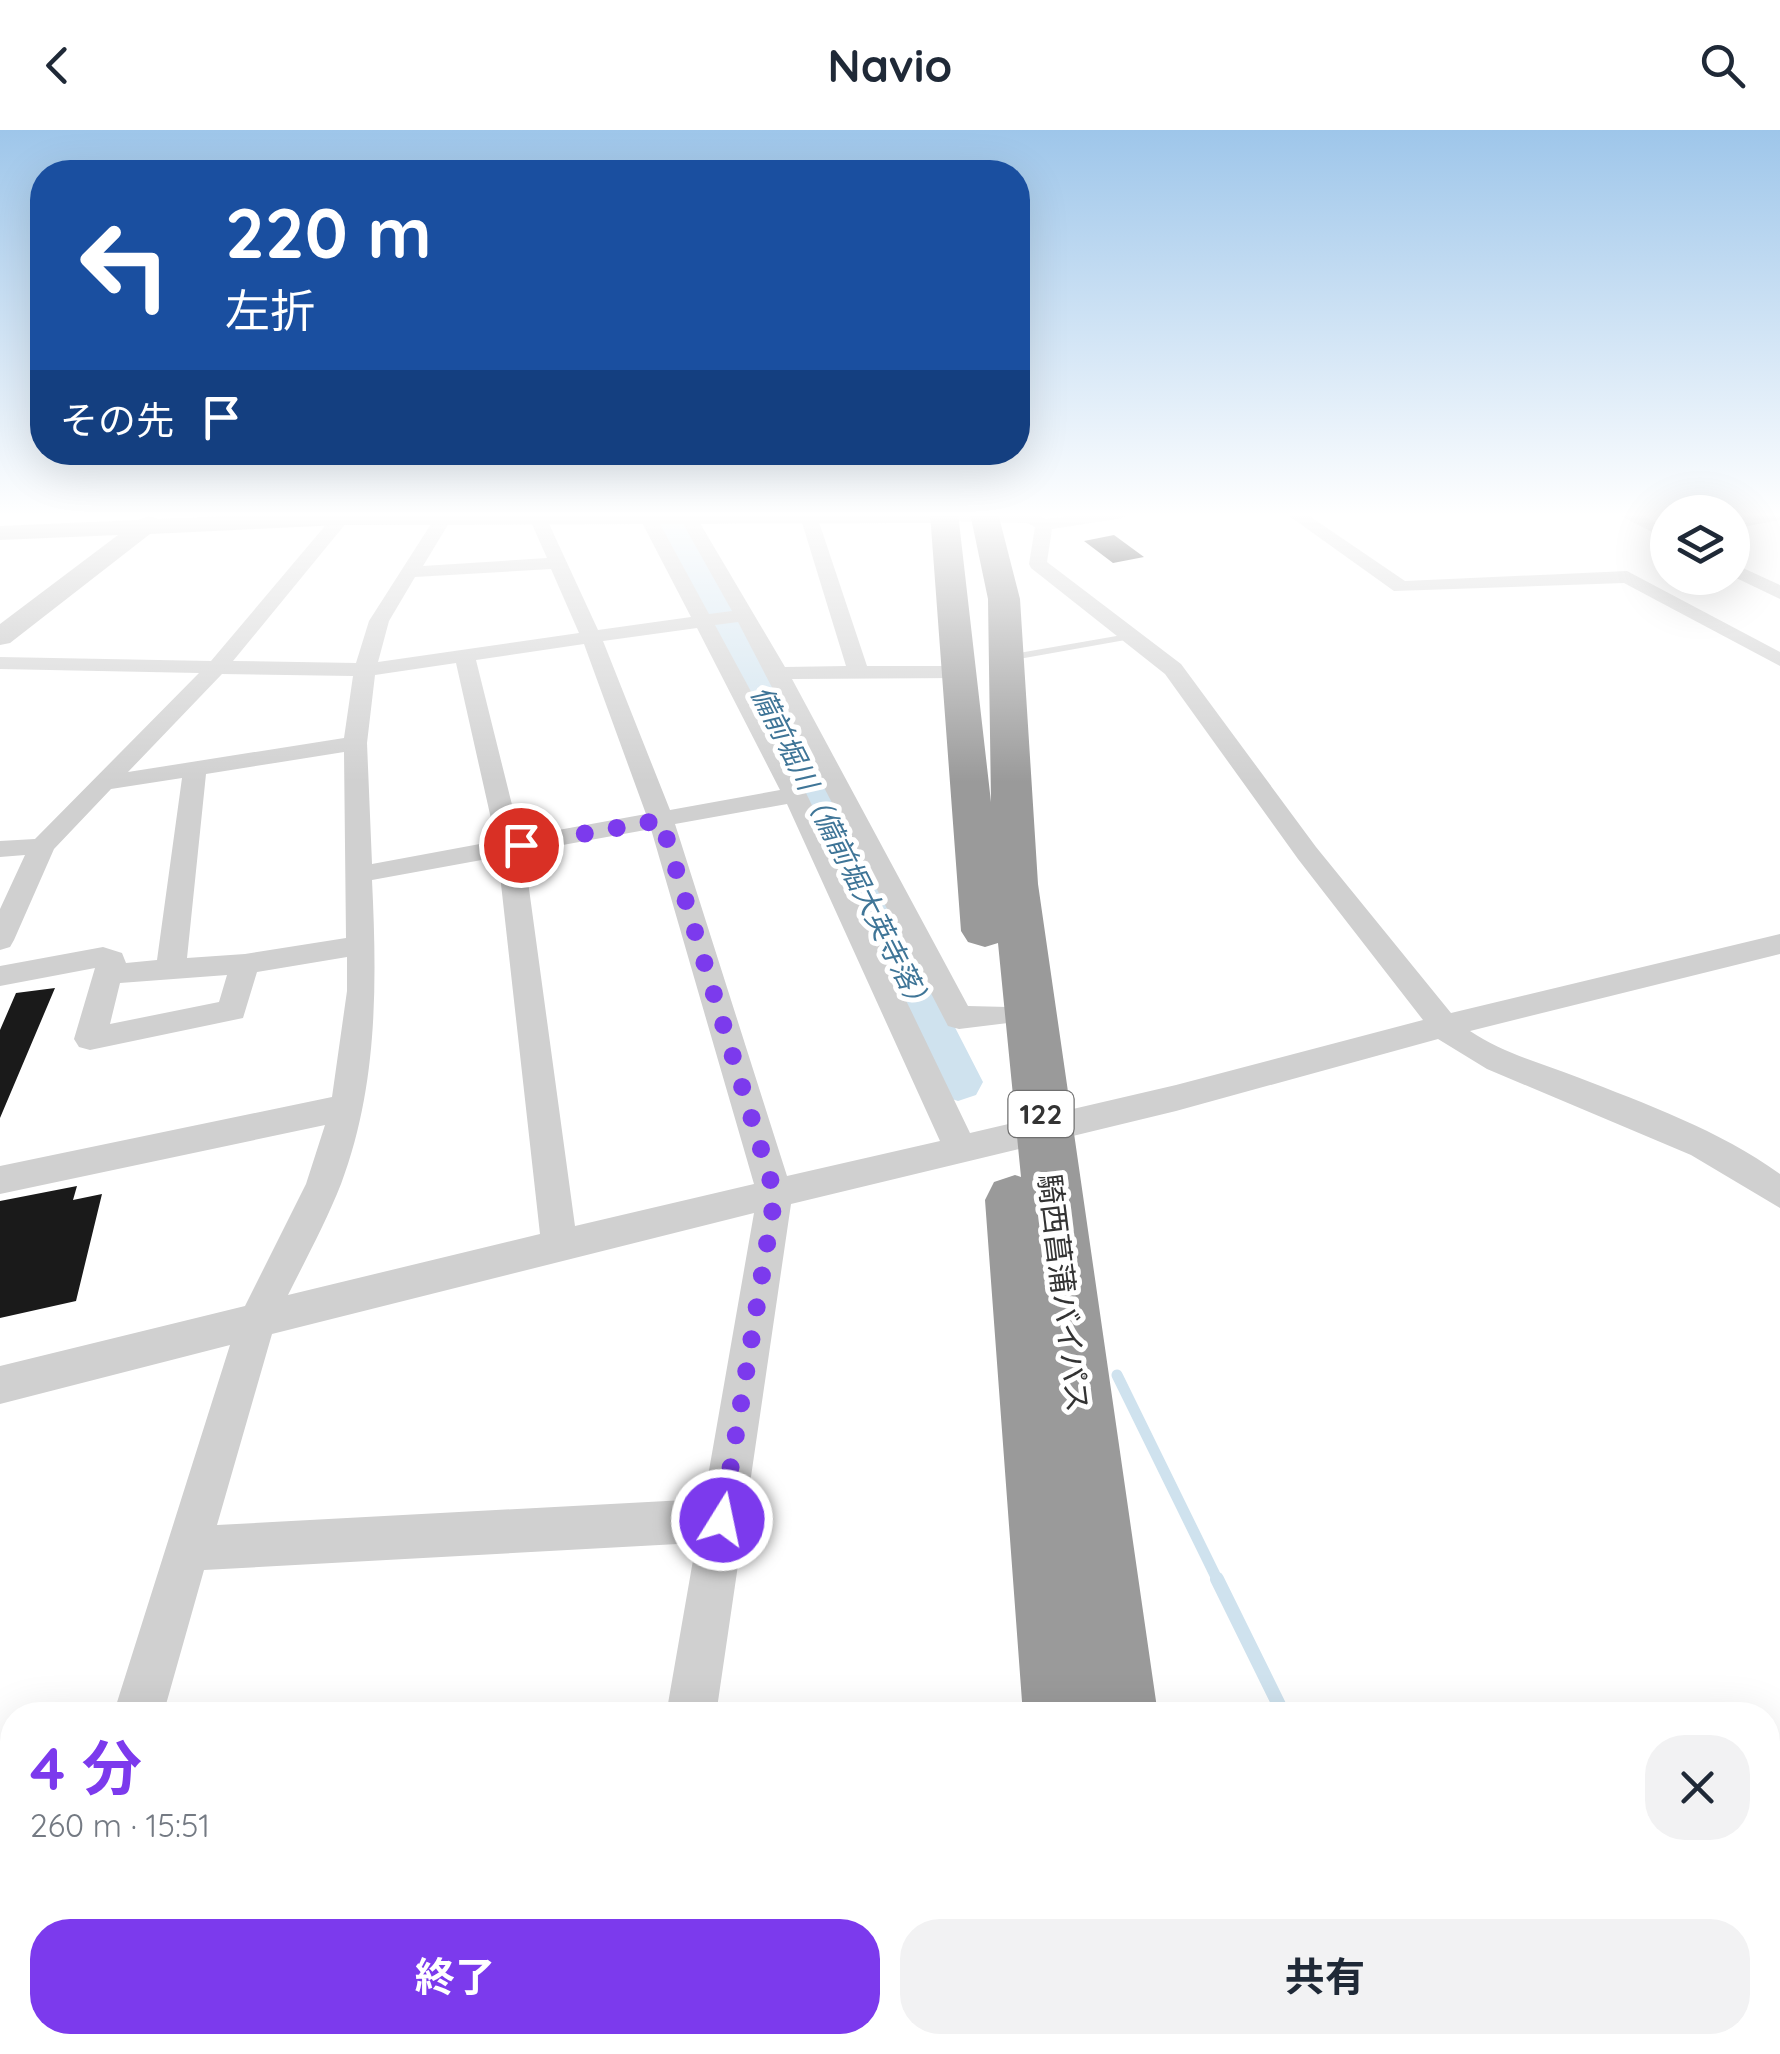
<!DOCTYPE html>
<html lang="ja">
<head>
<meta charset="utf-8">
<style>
  body { margin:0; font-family:Quicksand,"Noto Sans JP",sans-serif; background:#f2f2f3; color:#1f2937; height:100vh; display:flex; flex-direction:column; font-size:38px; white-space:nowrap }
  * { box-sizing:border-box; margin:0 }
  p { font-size:32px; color:#747a83 }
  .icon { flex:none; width:55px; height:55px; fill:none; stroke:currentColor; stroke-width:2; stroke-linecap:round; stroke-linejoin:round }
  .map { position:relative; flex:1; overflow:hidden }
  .panel { position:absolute; left:0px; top:1572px; width:1780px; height:352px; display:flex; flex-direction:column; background:#fff; border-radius:40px 40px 0 0; box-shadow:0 10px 40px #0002 }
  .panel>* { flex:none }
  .banner { position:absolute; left:30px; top:30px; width:1000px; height:305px; border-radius:40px; box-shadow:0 10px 40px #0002; background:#1a4fa0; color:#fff; overflow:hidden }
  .tools { position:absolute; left:1650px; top:365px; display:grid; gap:20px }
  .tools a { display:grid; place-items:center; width:100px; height:100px; border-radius:50%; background:#fff; box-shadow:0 10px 40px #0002; font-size:50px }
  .pin { position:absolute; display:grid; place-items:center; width:85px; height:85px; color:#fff; margin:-42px; border:5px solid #fff; border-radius:50%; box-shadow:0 2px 10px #0007 }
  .me { position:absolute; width:110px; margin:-55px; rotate:10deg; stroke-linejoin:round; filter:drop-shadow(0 0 8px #0008) }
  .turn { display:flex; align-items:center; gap:35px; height:210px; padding:0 30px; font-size:45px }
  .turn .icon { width:130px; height:130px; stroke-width:2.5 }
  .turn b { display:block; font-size:70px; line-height:85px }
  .then { display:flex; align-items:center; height:95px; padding:0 30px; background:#0003; gap:20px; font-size:38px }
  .round { display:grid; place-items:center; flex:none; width:105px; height:105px; border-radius:40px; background:#f2f2f3 }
  .overview { display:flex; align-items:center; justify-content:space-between; height:170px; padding:0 30px }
  h1 { font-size:60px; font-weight:700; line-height:75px; color:#7c3aed }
  .primary-button { display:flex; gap:20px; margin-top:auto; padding:20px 30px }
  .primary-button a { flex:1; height:115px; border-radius:40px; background:#7c3aed; color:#fff; font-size:40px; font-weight:700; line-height:115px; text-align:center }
  .primary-button a+a { background:#f2f2f3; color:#1f2937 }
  header { display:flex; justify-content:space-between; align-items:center; height:130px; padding:0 30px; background:#fff; font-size:45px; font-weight:700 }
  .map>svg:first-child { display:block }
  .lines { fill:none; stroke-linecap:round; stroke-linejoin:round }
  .stream-far1 { stroke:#cfe2ee; stroke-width:11 }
  .stream { stroke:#cfe2ee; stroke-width:14 }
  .river { fill:#cfe2ee; fill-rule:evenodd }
  .building { fill:#1a1a1a }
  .lane { fill:#d0d0d0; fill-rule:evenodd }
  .street { fill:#d0d0d0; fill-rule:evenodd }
  .secondary { fill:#bdbdbd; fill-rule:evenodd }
  .highway { fill:#9a9a9a; fill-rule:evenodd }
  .route { stroke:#7c3aed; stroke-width:18; stroke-dasharray:0 32.4 }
  .labels { text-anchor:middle; stroke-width:10; stroke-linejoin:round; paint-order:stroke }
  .far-water-label { font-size:28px; font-style:italic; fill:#3f7597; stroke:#fff }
  .shield { fill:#fff; stroke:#707070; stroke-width:2.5 }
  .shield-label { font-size:28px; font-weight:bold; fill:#333 }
  .street-label { font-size:30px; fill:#333; stroke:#fff }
</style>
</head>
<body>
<header><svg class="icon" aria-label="back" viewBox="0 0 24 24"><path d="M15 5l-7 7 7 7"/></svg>Navio<svg class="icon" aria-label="search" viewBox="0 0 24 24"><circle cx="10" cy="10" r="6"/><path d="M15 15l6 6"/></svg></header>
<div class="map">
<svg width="1780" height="1924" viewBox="0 0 1780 1924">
  <rect width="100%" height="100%" fill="#fff"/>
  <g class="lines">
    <!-- stream-far1 -->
    <path class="stream-far1" d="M1117,1245L1218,1451"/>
    <!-- stream -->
    <path class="stream" d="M1217,1449L1284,1585
      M1445,1912L1451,1924"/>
    <!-- river -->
    <path class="river" d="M652,383H678L825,644L983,952L976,965L958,971L940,965L789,644Z"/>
  </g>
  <!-- building -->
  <path class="building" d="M1114,405L1144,427L1113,433L1084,411Z
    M55,858L0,988V900L16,863Z
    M77,1056L73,1070L102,1064L76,1171L0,1188V1071Z"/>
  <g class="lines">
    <!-- lane -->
    <path class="lane" d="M1128,504L1133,507L1131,509L1008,531L1003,528L1008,525Z"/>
    <!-- street -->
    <path class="street" d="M341,383L350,388L347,392L233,531L356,533L369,491L438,383H455L423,436L547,428L527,383H544L598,500L691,487L637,383H654L709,484L732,481L677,383H694L785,537L846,536L799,383H816L867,536H959L970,542L959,548L792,549L968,876L1008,877L1012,885L1008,893L959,899L948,896L738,492L715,495L807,665L970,1003L1176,955L1423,890L1298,729L1165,544L1031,438L1029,434L1035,397L1027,393L944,391L935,386L938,383H1030L1046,389L1090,383H1131L1123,388L1052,399L1047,432L1181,534L1316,717L1451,883L1780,804V824L1470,901C1503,923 1540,933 1577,947C1646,974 1719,1000 1780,1044V1078L1691,1025L1487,939L1438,909L1176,981L791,1074L716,1585H666L696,1413L204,1440L163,1585H113L230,1215L0,1274V1236L245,1176L306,1054L325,995L0,1064V1036L332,967L347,861V827L257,842L243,888L90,920L79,917L74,909L95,838L0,856V836L103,817L122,823L126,833L157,830L182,648L111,659L54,719L14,810L10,817L0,820V779L25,725L0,727V711L35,709L199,543L0,539V527L211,531L335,384ZM551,439L579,503L378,532L389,491L415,447ZM697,498L780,660L670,680L603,511ZM584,514L646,684L520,707L476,530ZM456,533L496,711L372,734L367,613L375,545ZM222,544L353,546L344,608L128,642ZM344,622L346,808L245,824L187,828L206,644ZM787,674L940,1011L787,1046L675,694ZM651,699L754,1054L575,1096L524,722ZM498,727L540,1104L288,1165C306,1129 326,1092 341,1054C378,956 377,853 372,750ZM227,845L219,872L110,894L120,853ZM754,1083L704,1369L217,1395L272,1204Z
      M1285,383H1305L1405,451L1627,441L1780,522V536L1624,453L1394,461Z
      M1615,383H1637L1668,398V410Z
      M1764,383H1780V390L1732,399V389Z
      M1732,433L1780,455V469L1732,446Z
      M12,1758V1812L0,1817V1763Z
      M12,1911V1912H70L66,1924H8Z
      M614,1912H672L670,1924H612Z"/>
    <!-- secondary -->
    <path class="secondary" d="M294,383H954L956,386L944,393L341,395L150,404L10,513L0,515V494L118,405L0,410V396L138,390L149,386L158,389Z"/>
    <!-- highway -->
    <path class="highway" d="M930,383H958L991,672L988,469L970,383H998L1020,469L1038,754L1158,1585H1023L985,1070L994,1052L1015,1045L1021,1047L998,813L985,817L968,812L961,801Z
      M1049,1912H1211L1213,1924H1050Z"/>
  </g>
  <!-- sky -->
  <linearGradient id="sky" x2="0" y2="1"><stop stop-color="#9ec6ea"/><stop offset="0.59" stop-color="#fff"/><stop offset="1" stop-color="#fff" stop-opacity="0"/></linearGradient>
  <rect width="1780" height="652" fill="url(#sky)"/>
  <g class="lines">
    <!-- route -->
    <path class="route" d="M521,715L661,690L775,1065L722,1390"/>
  </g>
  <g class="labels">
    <!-- far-water labels -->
    <g class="far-water-label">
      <text transform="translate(842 720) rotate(63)" y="10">備前堀川（備前堀大英寺落）</text>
    </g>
    <!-- shield labels -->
    <rect class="shield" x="1008.5" y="961" width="65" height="46" rx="8"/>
    <g class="shield-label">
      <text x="1041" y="994">122</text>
    </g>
    <!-- street labels -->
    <g class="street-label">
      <text transform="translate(1063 1163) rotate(83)" y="10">騎西菖蒲バイパス</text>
    </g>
  </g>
</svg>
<div class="tools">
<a><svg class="icon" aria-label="layers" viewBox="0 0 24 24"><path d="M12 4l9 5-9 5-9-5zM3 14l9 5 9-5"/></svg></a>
</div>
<div class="pin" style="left:521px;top:715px;background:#d93025"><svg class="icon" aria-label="arrive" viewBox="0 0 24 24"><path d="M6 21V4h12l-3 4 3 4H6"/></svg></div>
<svg class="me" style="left:722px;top:1390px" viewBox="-20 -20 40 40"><circle r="17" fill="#7c3aed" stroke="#fff" stroke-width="3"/><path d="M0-11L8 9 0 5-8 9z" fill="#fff"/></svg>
<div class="banner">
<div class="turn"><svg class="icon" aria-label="left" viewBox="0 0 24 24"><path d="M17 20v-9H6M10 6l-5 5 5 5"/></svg><div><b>220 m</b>左折</div></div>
<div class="then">その先<svg class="icon" aria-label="arrive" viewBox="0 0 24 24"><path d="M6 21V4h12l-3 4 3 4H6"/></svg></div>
</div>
<section class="panel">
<div class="overview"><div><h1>4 分</h1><p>260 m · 15:51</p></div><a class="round"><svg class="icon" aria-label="close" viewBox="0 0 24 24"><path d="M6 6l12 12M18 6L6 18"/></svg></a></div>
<div class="primary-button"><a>終了</a><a>共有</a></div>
</section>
</div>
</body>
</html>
